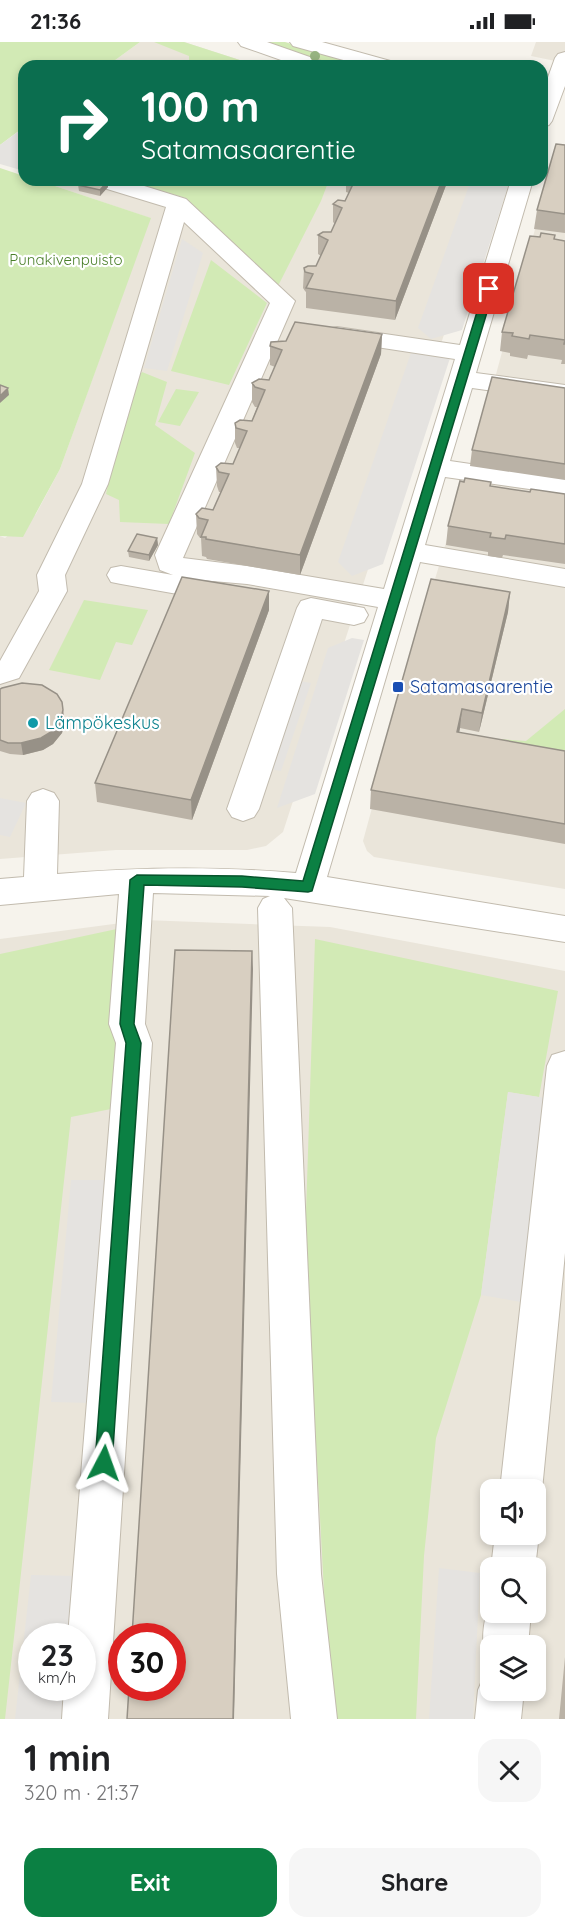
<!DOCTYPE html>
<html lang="en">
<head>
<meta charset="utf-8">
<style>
  body { margin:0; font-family:Quicksand,sans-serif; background:#f6f6f6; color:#202124; height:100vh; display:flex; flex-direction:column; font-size:22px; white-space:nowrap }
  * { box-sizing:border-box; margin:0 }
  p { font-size:20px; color:#757577 }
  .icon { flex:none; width:33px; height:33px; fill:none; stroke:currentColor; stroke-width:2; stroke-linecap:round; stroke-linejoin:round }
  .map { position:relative; height:1677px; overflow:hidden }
  .drawer { display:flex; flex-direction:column; background:#fff; flex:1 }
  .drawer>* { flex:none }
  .guide { position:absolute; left:18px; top:18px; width:530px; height:126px; border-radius:18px; box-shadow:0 3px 9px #0003; background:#0b6e4f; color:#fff; overflow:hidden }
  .tools { position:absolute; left:480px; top:1437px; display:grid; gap:12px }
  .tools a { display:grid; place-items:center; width:66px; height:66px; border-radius:12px; background:#fff; box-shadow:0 3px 9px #0003; font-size:30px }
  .speed { position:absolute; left:18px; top:1581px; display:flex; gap:12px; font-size:30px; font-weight:700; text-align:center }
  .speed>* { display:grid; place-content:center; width:78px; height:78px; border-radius:50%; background:#fff; box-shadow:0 3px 9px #0003; line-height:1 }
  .speed small { font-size:15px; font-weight:400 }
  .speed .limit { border:9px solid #d22; background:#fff; color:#111 }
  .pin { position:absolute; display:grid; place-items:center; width:51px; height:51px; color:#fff; margin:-26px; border-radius:12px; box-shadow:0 3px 9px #0006 }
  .me { position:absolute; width:66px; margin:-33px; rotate:4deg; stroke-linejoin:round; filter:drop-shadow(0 0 4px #0008) }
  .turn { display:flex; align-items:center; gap:21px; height:126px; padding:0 24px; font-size:27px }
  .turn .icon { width:78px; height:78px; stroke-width:2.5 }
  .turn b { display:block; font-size:42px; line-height:51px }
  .round { display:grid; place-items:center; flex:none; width:63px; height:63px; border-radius:18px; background:#f6f6f6 }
  .head { display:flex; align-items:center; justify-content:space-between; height:102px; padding:0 24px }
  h1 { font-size:36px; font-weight:700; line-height:45px }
  .button { display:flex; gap:12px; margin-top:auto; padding:12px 24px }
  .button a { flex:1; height:69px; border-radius:18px; background:#0b8043; color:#fff; font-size:24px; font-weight:700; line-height:69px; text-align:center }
  .button a+a { background:#f6f6f6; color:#202124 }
  .status { display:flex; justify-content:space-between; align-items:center; height:42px; padding:0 30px; background:#fff; direction:ltr }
  .status svg { height:16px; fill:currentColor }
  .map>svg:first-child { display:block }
  .residential { fill:#eae5da; fill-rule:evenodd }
  .green { fill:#d2eab5 }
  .parking { fill:#e5e3e0 }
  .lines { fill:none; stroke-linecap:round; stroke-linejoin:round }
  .minor-casing { stroke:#c2bbae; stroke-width:2 }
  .minor { fill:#fff; fill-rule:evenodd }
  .tree { fill:#97b381 }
  .wall { fill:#bab2a6 }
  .shaded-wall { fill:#979187 }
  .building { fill:#d8cfc1; stroke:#979187; stroke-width:1.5 }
  .route { fill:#0b8043; stroke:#07532c; stroke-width:1.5 }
  .transit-dot { fill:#1a4fb4; stroke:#fff; stroke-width:2 }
  .culture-dot { fill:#0f9aa8; stroke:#fff; stroke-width:2 }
  .labels { text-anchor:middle; stroke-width:4.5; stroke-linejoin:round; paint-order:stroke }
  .far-park-label { font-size:15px; fill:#4a7f2a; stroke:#fff }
  .transit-label { font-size:18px; fill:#164399; stroke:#fff; text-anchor:start }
  .culture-label { font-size:18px; fill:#0d838f; stroke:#fff; text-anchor:start }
</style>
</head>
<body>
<div class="status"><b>21:36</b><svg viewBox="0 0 49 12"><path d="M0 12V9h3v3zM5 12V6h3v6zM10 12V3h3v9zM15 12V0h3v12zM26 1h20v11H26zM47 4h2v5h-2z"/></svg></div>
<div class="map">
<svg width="565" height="1677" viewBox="0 0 565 1677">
  <rect width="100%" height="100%" fill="#f6f3ec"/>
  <!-- residential -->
  <path class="residential" d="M140,0H184L258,24H107Z
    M536,0H565V21L531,14Z
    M565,122V847L374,815L367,809L363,799L429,557L491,351L552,124Z
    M37,138H494L283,790L266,804L247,808H116L0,817V494L5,496L36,472L60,427L150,176Z
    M144,878L330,885L565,929V1677H0V897ZM490,1448H536V1492H490ZM490,1526H536V1570H490ZM32,1594H82V1646H32ZM122,1594H172V1646H122ZM490,1604H536V1648H490Z"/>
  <!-- green -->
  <path class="green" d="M0,0H140L107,24H24V85L0,103Z
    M154,0H184L258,24H194L189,22V14Z
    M260,0H285L362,24H334Z
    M0,126L24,134V138H37L151,176L60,427L23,495L0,494Z
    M125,138H329L321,159L279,242H273L186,156Z
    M211,218L267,261L229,343L171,329Z
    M142,330L167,340L155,383L195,411L169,482L120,480L119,458L106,452L129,349Z
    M176,347L199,350L180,384L158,380Z
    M84,558L148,568L132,603L116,600L100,638L49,628Z
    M565,667V725L470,695L526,699Z
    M126,885L111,1067L71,1075L5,1677H0V912Z
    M315,897L558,949L539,1055L508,1050L481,1253L436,1396L424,1514L416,1677H331L305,1201Z"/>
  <!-- parking -->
  <path class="parking" d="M19,89L24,90V129L0,122V103Z
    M471,138H510L462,288L431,297L418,286Z
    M182,197L203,211L167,329L144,326Z
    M411,311L450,316L383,522L352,534L338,520Z
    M352,596L364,598L315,752L277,766L328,606Z
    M299,639L311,641L281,729L269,727Z
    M0,756L26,761L10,795L0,793Z
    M508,1050L545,1056L521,1260L481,1253Z
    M71,1138H109L93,1361L51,1360Z
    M439,1526L480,1531L473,1677H429Z
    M31,1533L76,1534L71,1594H32V1646H66L63,1677H15Z"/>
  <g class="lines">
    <!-- minor casing -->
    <g class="minor-casing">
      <path id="minor" d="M238,0H267L324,20L327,24H298L241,4Z
        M290,0H322L394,20L397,24H365L293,4Z
        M565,10V44L552,79L549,83L542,85V52L555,16L558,12Z
        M91,138H125L186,157L295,259L183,516L247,524L384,547L455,317L337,299L328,297L325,292L328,287L337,285L460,303L511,138H533L476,331L565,343V359L472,346L450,419L565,436V452L445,435L425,503L565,527V545L420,520L327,835L565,874V900L284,856L292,866L321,1532L337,1677H291L277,1532L258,866L263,857L270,854L153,851L145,982L152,1001L108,1677H62L64,1646H82V1594H68L116,1001L109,982L119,852L0,863V837L24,835L27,759L32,751L43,747L54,751L59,759L57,832C139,825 213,824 296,831L378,565L247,542L201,538L210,540L214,547L210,554L200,556L121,542L111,540L107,533L111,526L121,524L173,533L160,528L155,513L270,261L184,180L108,442L65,533L67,549L19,636L0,642V619L39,549L37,533L82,442L166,165L94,143Z
        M311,556L364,566L368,573L364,580L354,583L322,577L259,767L254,775L243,779L232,775L227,767L297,566L301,559Z
        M565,1009V1211L542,1448L536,1463V1448H500L547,1024L552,1013Z
        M536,1484L539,1492L535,1526H491L495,1492H536Z
        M490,1561V1570H531L528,1604H490V1621C479,1605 483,1579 490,1561Z
        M490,1629V1648H524L521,1677H475L478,1648L485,1632Z"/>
    </g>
    <!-- minor -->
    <use href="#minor" class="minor"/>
  </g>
  <!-- trees -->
  <circle class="tree" cx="315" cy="14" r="5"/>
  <!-- wall -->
  <path class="wall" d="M565,103V191L534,187L537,168Z
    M346,138H448L395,278L306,266V250L305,249L303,246L304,226L316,224L321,214L318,212V193L331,190L335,182L333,180V162L345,159L349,151L346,150Z
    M108,139V145L100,154L79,149L78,143Z
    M540,195L565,199V322H561L562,318L528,313L527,317L510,314V311L500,309L502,290Z
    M382,292L381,312L300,533L207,517L206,515L202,514L201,496H200L197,492L196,472L213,468L221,450H219L217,444L216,425L233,422L240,406H237L235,401V381L252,379L257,365H255L252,360V341L269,338L275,325L270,323V304Z
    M565,346V438L470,424L472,408Z
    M490,444L530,450L565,452V522L503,513L502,516L488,514V510L446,503L448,484Z
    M157,496L158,503L149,519L129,515L128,509Z
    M269,549V568L192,778L97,760L95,741Z
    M510,550L508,570L479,690L460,686L459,691L565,709V802L370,767L371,748Z
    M0,647L65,680L62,691L53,702L43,708L23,713L10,712L0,709Z
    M565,1615V1677H559Z"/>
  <!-- shaded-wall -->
  <path class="shaded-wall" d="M442,138H448L395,278L396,259Z
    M108,139V145L100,154V148Z
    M382,292L381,312L300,533V513Z
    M8,346L9,353L0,361V354Z
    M157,496L158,503L149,519V513Z
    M269,549V568L192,778L191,758Z
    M510,550L508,570L479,690L482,671Z
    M462,667L460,686L455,709L457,690Z
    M63,668L65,680L62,691L53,702L43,708L23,713L21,701Z
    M252,909L253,927L234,1677H233Z"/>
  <!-- building -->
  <path class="building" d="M556,102L565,103V172L537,168Z
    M83,138H104L108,139L100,148L78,143Z
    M355,138H442L396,259L306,246L313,232L305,230L304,226L308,224H316L328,198L318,193L323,190H331L342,166L333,162L338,158L345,159Z
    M541,191L555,193L554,197L565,199V302H564L565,298L530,293L529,297L512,294L513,291L502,290L530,194L540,195Z
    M295,280L382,292L300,513L206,497V495H201L208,478L199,476L196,472L202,466L213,468L229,432L219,430L216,425L221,421L233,422L247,389L236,386L235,381L240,378L252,379L265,348L255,345L252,341L259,337L269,338L282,308L270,304L271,300L286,299Z
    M492,335L565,346V422L472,408Z
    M0,343L8,346L0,354Z
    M465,436L491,440L490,444L530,450L531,447L565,452V502L506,493L505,497L490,495L491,491L448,484L460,439L464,440Z
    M137,492L157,496L149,513L128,509Z
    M182,535L269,549L191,758L95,741Z
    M431,537L510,550L482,671L462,667L457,690L565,709V782L371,748Z
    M22,641L42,643L57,652L62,660L63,668L60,680L51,690L41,696L21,701H8L0,698V647L2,646Z
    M175,908L252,909L233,1677H127L129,1646H172V1594H132Z"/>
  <!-- route -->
  <path class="route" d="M489,244L494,247L312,849L308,850L242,845L144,843L134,982L141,1001L112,1421L110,1427L104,1429L97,1427L95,1421L126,1001L120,982L130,838L137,833L242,834L303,839L484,247Z"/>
  <!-- markers -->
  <rect class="transit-dot" x="392" y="639" width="12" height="12" rx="3"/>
  <circle class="culture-dot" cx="33" cy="681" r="6"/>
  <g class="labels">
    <!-- far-park labels -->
    <g class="far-park-label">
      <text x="66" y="223">Punakivenpuisto</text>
    </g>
    <!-- transit labels -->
    <g class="transit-label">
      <text x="410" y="651">Satamasaarentie</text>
    </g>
    <!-- culture labels -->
    <g class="culture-label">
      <text x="45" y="687">Lämpökeskus</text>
    </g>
  </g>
</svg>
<div class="tools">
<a><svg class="icon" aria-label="sound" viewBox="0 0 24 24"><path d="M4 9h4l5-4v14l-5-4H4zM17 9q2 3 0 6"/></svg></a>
<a><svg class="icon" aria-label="search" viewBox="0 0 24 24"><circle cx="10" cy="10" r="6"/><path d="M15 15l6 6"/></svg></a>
<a><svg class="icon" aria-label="layers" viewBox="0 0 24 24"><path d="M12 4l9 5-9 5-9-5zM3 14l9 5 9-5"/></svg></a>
</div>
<div class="speed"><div>23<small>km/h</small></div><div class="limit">30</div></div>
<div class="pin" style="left:489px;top:247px;background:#d93025"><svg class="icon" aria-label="arrive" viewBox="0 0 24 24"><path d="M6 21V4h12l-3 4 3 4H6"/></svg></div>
<svg class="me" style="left:104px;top:1421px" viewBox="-20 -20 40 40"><path d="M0-17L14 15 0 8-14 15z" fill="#0b8043" stroke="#fff" stroke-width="4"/></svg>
<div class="guide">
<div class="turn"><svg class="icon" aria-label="right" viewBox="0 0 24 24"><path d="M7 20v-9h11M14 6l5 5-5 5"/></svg><div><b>100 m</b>Satamasaarentie</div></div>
</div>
</div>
<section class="drawer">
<div class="head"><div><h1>1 min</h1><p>320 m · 21:37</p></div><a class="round"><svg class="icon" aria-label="close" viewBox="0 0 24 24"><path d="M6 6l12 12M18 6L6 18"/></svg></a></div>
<div class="button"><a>Exit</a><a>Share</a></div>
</section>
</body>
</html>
